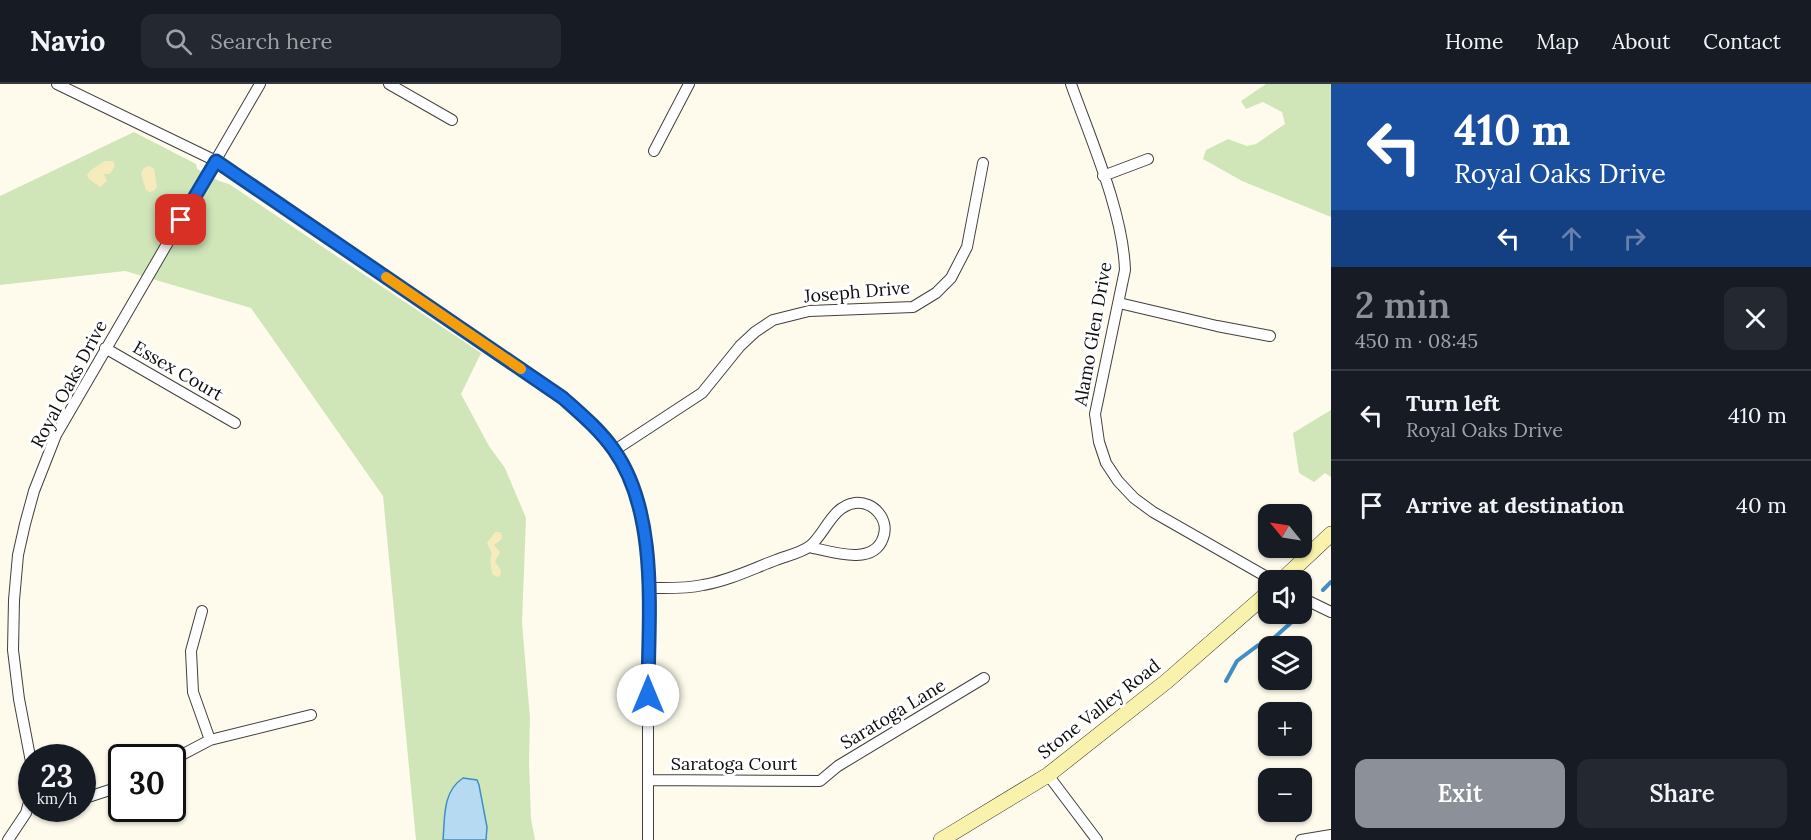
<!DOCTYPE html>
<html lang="en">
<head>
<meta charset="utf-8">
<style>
  body { margin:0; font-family:Lora,serif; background:#242831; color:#f1f3f6; height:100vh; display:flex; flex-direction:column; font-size:22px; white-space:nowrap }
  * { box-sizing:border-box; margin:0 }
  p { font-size:20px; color:#9ea1a6 }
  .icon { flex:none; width:33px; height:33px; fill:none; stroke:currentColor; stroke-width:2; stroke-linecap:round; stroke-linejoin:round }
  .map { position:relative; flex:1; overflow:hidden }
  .side { display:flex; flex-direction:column; background:#171b24; width:480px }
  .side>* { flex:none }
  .guide { background:#1a4fa0; color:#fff; overflow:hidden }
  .needle { width:39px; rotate:300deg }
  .tools { position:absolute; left:1258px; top:420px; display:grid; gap:12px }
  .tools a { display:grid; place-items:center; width:54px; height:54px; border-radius:12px; background:#171b24; box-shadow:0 2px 4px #0004; font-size:30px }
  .speed { position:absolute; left:18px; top:660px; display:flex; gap:12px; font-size:30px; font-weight:700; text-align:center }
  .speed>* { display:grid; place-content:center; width:78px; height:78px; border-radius:50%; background:#171b24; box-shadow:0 2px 4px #0004; line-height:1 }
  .speed small { font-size:15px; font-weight:400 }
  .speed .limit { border:3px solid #111; border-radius:9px; background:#fff; color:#111 }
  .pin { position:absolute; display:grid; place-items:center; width:51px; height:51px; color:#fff; margin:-26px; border-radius:12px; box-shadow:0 3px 9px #0006 }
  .me { position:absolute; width:66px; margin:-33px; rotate:0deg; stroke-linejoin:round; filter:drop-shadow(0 0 4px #0008) }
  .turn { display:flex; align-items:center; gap:21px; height:126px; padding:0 24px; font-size:27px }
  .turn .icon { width:78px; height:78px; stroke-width:2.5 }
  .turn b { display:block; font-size:42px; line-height:51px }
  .lanes { display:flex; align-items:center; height:57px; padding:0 24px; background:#0003; justify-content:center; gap:30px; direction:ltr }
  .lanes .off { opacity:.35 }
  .round { display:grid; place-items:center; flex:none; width:63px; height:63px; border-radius:12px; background:#242831 }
  .head { display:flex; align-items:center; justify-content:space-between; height:102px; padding:0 24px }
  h1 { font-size:36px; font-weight:600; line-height:45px; color:#8c9099 }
  .primary-button { display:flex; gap:12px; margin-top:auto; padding:12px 24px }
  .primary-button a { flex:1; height:69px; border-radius:12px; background:#8c9099; color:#fff; font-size:24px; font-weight:600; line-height:69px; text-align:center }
  .primary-button a+a { background:#242831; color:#f1f3f6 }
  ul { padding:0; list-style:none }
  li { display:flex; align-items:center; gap:18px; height:90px; padding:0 24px; border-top:2px solid #363941 }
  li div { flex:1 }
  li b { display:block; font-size:22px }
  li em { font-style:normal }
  header { display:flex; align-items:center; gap:36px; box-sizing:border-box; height:84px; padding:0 30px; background:#171b24; border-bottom:2px solid #363941 }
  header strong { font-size:28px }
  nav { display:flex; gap:33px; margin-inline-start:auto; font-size:21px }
  .search { width:420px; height:54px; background:#242831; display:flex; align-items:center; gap:15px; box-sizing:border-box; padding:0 21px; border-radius:12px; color:#9ea1a6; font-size:22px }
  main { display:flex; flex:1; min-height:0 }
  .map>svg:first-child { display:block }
  .green { fill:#d0e6b9 }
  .sand { fill:#f6ebbd }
  .water { fill:#b6daf2; stroke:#418dc4; stroke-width:1.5 }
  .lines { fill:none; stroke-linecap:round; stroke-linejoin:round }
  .stream { stroke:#418dc4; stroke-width:4 }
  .street-casing { stroke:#404040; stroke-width:12 }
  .secondary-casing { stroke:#2f2f2f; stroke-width:16 }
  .street { stroke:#fff; stroke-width:10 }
  .secondary { stroke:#f9f2ad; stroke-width:15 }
  .route-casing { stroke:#114b97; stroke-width:15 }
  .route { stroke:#1a73e8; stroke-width:10 }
  .slow { stroke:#f59e0b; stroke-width:10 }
  .labels { text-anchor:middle; stroke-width:6; stroke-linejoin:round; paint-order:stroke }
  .street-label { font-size:18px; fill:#0d0d0d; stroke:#fff }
</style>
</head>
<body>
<header>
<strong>Navio</strong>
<div class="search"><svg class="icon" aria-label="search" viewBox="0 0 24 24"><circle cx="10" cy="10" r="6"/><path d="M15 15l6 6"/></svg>Search here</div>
<nav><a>Home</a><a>Map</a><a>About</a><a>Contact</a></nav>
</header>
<main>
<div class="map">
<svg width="1331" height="756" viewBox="0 0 1331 756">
  <rect width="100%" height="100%" fill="#fefbed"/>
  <!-- green -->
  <path class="green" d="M1266,0H1331V133L1242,97L1203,75L1206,66L1228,55L1247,62L1256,60L1285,40L1282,28L1263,18L1246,25L1241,17Z
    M134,48L196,80L197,85L219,97L229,100L481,269L461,310L489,362L505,384L526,434L522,539L530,634L529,678L531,735L535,756H416L383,412L251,224L125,187L0,201V112Z
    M1331,326V393L1325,389L1314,398L1299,389L1293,349Z"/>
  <!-- sand -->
  <path class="sand" d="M105,77H113L115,82L110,90H104L107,97L100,103L89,95L87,91L91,86Z
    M149,82L154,85L157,103L154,107L149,108L146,106L141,90L144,84Z
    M495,448H500L502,452L501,456L494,461L500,468L495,478L501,486L500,492L498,493L492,490L490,475L492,470L487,459Z"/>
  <!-- water -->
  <path class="water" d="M463,694L477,696L479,701L487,743L486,756H443C445,734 442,708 463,694Z"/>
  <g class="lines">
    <!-- stream -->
    <path class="stream" d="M1323,506L1331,498
      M1226,597L1237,577L1257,562L1275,553L1294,536"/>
    <!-- street casing -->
    <g class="street-casing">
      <path id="street" d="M57,0L216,77L563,314C593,341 617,364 633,402C653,452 648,512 648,565C648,628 648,692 648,756
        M389,0L452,36
        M1071,0C1091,56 1123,128 1125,186L1095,330L1099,358L1106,379L1118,397L1134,414L1153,428L1272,496
        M654,67L689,0
        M1103,92L1148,75
        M1119,219L1217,242L1270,252
        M105,264L235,339
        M615,366L702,309L740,262L755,248L773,236L809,227L913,223L936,209L951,194L967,163L983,79
        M648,504C666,504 685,505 703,501C728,497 752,485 776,476C786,472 801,469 810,462C825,450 832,422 855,419C874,417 890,436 883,454C873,483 830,467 809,463
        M1302,514L1331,528
        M202,527L191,567L193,608L210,656
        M172,676L210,656L311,631
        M32,683L19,615L13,566L14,516L18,471L25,440L34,407L56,351L260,0
        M1048,691L1097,756
        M648,696L820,697L838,682L984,594
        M82,715L122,702
        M8,756L26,729L32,707
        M1301,756L1331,751"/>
    </g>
    <!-- secondary casing -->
    <g class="secondary-casing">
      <path id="secondary" d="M1282,496L1331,450
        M941,756L1048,691L1167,597L1269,508"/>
    </g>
    <!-- street -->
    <use href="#street" class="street"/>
    <!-- secondary -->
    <use href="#secondary" class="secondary"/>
  </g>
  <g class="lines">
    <!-- route casing -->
    <g class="route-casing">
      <path id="route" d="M181,136L216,77L563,314C581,330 600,346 614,366C660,431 648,535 648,611"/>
    </g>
    <!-- route -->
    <use href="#route" class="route"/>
    <!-- slow -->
    <path class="slow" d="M386,193L521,285"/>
  </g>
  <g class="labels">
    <!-- street labels -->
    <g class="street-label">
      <text transform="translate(857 208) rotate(-5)" y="6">Joseph Drive</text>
      <text transform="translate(1093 250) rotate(-80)" y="6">Alamo Glen Drive</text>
      <text transform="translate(178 287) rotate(30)" y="6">Essex Court</text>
      <text transform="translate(69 300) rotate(-62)" y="6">Royal Oaks Drive</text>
      <text transform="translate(1099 625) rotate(-38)" y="6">Stone Valley Road</text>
      <text transform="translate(893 630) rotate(-31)" y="6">Saratoga Lane</text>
      <text x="734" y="686">Saratoga Court</text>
    </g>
  </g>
</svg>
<div class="tools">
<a><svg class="needle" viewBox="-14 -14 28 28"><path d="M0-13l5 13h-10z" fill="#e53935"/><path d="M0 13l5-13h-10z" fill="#9ea1a6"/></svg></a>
<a><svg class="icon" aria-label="sound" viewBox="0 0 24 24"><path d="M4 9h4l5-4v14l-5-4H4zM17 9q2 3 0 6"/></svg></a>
<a><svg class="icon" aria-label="layers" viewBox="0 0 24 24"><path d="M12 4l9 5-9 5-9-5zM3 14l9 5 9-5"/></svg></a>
<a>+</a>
<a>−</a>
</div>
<div class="speed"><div>23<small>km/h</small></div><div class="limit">30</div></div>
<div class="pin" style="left:181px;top:136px;background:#d93025"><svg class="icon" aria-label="arrive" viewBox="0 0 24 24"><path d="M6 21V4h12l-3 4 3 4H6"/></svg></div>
<svg class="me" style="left:648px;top:611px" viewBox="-20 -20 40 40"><circle r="19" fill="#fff"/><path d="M0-13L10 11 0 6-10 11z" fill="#1a73e8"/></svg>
</div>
<section class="side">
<div class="guide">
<div class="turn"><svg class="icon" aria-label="left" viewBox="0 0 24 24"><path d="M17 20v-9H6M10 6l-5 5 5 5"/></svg><div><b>410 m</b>Royal Oaks Drive</div></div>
<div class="lanes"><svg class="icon" aria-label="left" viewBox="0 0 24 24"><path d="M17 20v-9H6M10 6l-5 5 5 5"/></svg><svg class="icon off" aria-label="ahead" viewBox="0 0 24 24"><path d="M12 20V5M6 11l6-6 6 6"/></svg><svg class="icon off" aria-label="right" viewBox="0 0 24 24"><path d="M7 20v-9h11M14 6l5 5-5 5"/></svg></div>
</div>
<div class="head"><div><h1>2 min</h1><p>450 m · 08:45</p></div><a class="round"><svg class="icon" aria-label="close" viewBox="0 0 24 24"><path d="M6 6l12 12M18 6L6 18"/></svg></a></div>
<ul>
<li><svg class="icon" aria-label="left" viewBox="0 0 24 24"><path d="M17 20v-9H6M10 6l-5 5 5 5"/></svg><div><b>Turn left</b><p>Royal Oaks Drive</p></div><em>410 m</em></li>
<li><svg class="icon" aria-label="arrive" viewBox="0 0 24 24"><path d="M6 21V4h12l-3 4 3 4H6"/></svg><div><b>Arrive at destination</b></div><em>40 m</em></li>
</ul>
<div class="primary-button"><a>Exit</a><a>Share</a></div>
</section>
</main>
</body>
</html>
